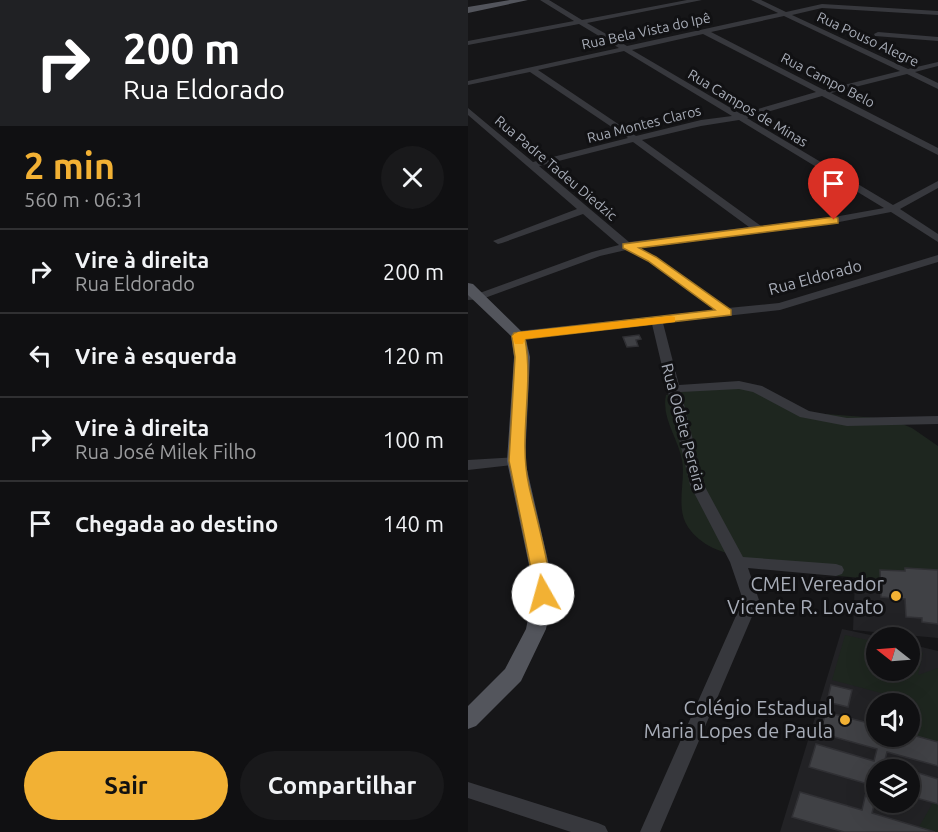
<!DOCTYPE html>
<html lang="pt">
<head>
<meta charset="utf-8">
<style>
  body { margin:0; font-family:Ubuntu,sans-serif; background:#19191b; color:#f1f3f6; height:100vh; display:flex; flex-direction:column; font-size:22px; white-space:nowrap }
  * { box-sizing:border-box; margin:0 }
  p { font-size:20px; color:#9c9d9f }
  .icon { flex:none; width:33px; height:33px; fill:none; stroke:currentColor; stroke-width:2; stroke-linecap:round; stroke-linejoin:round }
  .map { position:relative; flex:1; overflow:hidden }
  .drawer { display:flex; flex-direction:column; background:#101012; width:468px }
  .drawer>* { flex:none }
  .hud { background:#202124; color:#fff; overflow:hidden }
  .needle { width:39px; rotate:287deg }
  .fabs { position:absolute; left:398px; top:627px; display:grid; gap:12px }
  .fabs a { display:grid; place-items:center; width:54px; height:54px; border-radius:50%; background:#101012; box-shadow:0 6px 24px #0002,0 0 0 2px #303032; font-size:30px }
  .pin { position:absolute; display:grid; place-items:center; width:51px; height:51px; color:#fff; margin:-62px -26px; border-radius:50% 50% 50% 0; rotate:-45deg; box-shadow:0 0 6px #0007 }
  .pin .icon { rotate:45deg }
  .me { position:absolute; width:66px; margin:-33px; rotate:353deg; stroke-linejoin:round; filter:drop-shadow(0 0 4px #0008) }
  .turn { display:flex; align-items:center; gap:21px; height:126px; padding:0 24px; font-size:27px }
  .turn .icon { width:78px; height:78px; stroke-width:2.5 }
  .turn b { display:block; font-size:42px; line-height:51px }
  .round { display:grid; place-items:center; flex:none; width:63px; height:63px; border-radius:32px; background:#19191b }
  .headline { display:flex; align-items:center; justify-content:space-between; height:102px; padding:0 24px }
  h1 { font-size:36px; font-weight:700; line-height:45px; color:#f2b134 }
  .primary-button { display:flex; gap:12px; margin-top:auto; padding:12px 24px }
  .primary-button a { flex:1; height:69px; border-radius:36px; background:#f2b134; color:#111; font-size:24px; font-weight:700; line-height:69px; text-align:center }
  .primary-button a+a { background:#19191b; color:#f1f3f6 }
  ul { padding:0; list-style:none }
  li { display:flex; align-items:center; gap:18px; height:84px; padding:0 24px; border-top:2px solid #303032 }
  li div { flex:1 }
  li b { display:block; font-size:22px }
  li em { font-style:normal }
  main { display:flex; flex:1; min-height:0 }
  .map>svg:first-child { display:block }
  .built { fill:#222225; fill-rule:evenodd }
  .green { fill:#1e261f }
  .building { fill:#404145; stroke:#303034; stroke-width:1.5 }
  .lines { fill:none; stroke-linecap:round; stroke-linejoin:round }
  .minor { fill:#37383d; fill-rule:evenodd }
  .major { fill:#53555c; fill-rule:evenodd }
  .route { fill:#f2b134; stroke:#9d7322; stroke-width:1.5 }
  .slow { fill:#f59e0b }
  .poi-dot { fill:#f2b134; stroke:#111113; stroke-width:2 }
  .labels { text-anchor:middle; stroke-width:6; stroke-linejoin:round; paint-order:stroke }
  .far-street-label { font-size:14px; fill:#a8adb8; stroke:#111113 }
  .street-label { font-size:16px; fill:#a8adb8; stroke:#111113 }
  .near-poi-label { font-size:20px; fill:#a8adb8; stroke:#111113; text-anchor:end }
</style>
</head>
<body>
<main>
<section class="drawer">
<div class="hud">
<div class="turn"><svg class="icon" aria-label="right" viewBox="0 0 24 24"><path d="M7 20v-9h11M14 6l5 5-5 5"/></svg><div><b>200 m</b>Rua Eldorado</div></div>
</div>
<div class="headline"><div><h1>2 min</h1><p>560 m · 06:31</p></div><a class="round"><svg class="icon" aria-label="close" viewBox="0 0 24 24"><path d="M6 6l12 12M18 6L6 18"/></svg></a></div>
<ul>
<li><svg class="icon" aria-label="right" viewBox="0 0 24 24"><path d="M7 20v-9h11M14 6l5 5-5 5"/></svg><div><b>Vire à direita</b><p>Rua Eldorado</p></div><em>200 m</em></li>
<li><svg class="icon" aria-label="left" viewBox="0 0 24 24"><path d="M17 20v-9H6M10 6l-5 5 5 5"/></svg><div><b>Vire à esquerda</b></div><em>120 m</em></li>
<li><svg class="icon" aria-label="right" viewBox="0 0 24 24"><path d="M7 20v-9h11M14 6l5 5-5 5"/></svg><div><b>Vire à direita</b><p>Rua José Milek Filho</p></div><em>100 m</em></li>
<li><svg class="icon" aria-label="arrive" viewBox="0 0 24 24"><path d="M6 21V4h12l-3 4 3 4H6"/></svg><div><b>Chegada ao destino</b></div><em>140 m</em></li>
</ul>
<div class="primary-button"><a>Sair</a><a>Compartilhar</a></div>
</section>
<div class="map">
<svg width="470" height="832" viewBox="0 0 470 832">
  <rect width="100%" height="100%" fill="#161618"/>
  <!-- built -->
  <path class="built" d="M388,554L470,561V638L385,630Z
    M374,629L412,637L408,638V670H441V644L470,651V832H312ZM408,704H441V736H408ZM408,770H441V802H408Z"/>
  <!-- green -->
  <path class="green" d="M273,387L345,413L422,419L444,428L470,446V573C444,576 418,580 392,578C354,575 279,563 245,548C235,543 226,536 220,527C207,508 218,481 214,460C210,438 193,418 198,395L224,390Z
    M377,635L408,642V670H441V650L455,653L450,675L470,668V768L469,761L441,732V704L431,703L432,698L364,680Z
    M470,794V832H448Z"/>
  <!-- building -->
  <path class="building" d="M171,335L173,339L168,340L170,346L159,347L155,337Z
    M437,568L470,570V624L454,622V618L438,617L437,599L413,597L412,570L437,571Z
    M363,685L384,690L380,707L359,702Z
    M358,712L408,725V736H441V734L470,742V766L419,752L416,763L438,770H408V797L404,813L467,832H376L324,817L332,792L394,810L400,784L341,767L348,744L406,761L409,749L352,733Z
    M441,770L470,779V804L441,796Z"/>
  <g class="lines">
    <!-- minor -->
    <path class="minor" d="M72,0H81L114,20L219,0H234L119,23L159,46L310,13L283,0H293L318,12L354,4L470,11V15L354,8L324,15L440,69L470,62V66L447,72L470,83V89L439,74L363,93L470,148V155L354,96L279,118L425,205L470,181V188L432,209L470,234V242L423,212L366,223L171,248L188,257L260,308L311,303L470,255V262L312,310L195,323L211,385L271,381L294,386L341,411L379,418L470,416V424L379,426L332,417L285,392L271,389L213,392L236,485L275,557L368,564L374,566L376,570L374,574L368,576L280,568L291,600L192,832H172L275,600L262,562L222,485L184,324L50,339L44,335L50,331L247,310L180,261L158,250L132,256L14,299L0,300V294H9L124,252L151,245L115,214L34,243L30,244L25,241L109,209L0,115V108L65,162L160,138L62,72L0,85V81L151,48L111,24L0,45V41L106,21ZM316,16L432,71L356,90L243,32ZM235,34L348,92L273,114L164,50ZM156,51L264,116L233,120L168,136L70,70ZM271,120L416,208L366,217L293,226L174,140L233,126ZM165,142L281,227L161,242L71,166Z
      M410,32L470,37V41L407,36L406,34Z
      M48,457L55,461L53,464L0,470V460Z
      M0,782L130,823L137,826L140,832H103L0,798Z"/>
    <!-- major -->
    <path class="major" d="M42,0H60L0,13V7Z
      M0,283L5,284L57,335L62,357L57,461L81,565L85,594L78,629L53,681L8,726L0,729V706L37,669L58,629L65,594L61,565L39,461L46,357L43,336L0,295Z"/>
  </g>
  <!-- route -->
  <path class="route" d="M366,217L370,218V223L171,248L188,257L263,310V315L57,339C66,387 50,437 61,486C65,505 88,585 81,598H69L41,461L47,357L44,336L46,333L247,310L180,261L155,248V244Z"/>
  <!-- slow -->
  <path class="slow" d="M203,316L207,317V322L57,339L55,344H47L44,336L50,332Z"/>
  <!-- markers -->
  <g class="poi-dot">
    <circle cx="428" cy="596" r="6"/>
    <circle cx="377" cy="720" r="6"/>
  </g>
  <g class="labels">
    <!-- far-street labels -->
    <g class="far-street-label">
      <text transform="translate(178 31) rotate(-12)" y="5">Rua Bela Vista do Ipê</text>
      <text transform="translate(400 39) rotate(25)" y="5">Rua Pouso Alegre</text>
      <text transform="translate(360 80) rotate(27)" y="5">Rua Campo Belo</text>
      <text transform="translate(280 108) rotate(31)" y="5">Rua Campos de Minas</text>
      <text transform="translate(176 124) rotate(-14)" y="5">Rua Montes Claros</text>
      <text transform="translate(88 168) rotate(40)" y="5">Rua Padre Tadeu Diedzic</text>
    </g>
    <!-- street labels -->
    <g class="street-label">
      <text transform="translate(347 277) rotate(-15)" y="6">Rua Eldorado</text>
      <text transform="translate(216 427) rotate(75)" y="6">Rua Odete Pereira</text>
    </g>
    <!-- near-poi labels -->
    <g class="near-poi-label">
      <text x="416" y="591">CMEI Vereador<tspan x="416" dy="23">Vicente R. Lovato</tspan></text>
      <text x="365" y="715">Colégio Estadual<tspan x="365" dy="23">Maria Lopes de Paula</tspan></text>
    </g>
  </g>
</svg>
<div class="fabs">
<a><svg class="needle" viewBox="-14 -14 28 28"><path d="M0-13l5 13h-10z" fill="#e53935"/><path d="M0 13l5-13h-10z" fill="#9c9d9f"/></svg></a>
<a><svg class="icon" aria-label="sound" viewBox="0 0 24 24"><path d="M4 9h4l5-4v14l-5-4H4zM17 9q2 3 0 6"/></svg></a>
<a><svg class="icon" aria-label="layers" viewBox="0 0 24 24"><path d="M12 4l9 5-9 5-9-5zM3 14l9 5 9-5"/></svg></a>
</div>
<div class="pin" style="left:366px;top:220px;background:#d93025"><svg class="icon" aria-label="arrive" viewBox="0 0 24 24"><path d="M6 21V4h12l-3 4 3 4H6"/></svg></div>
<svg class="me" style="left:75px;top:594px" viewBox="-20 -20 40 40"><circle r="19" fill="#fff"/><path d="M0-13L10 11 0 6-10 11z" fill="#f2b134"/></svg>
</div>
</main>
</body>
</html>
